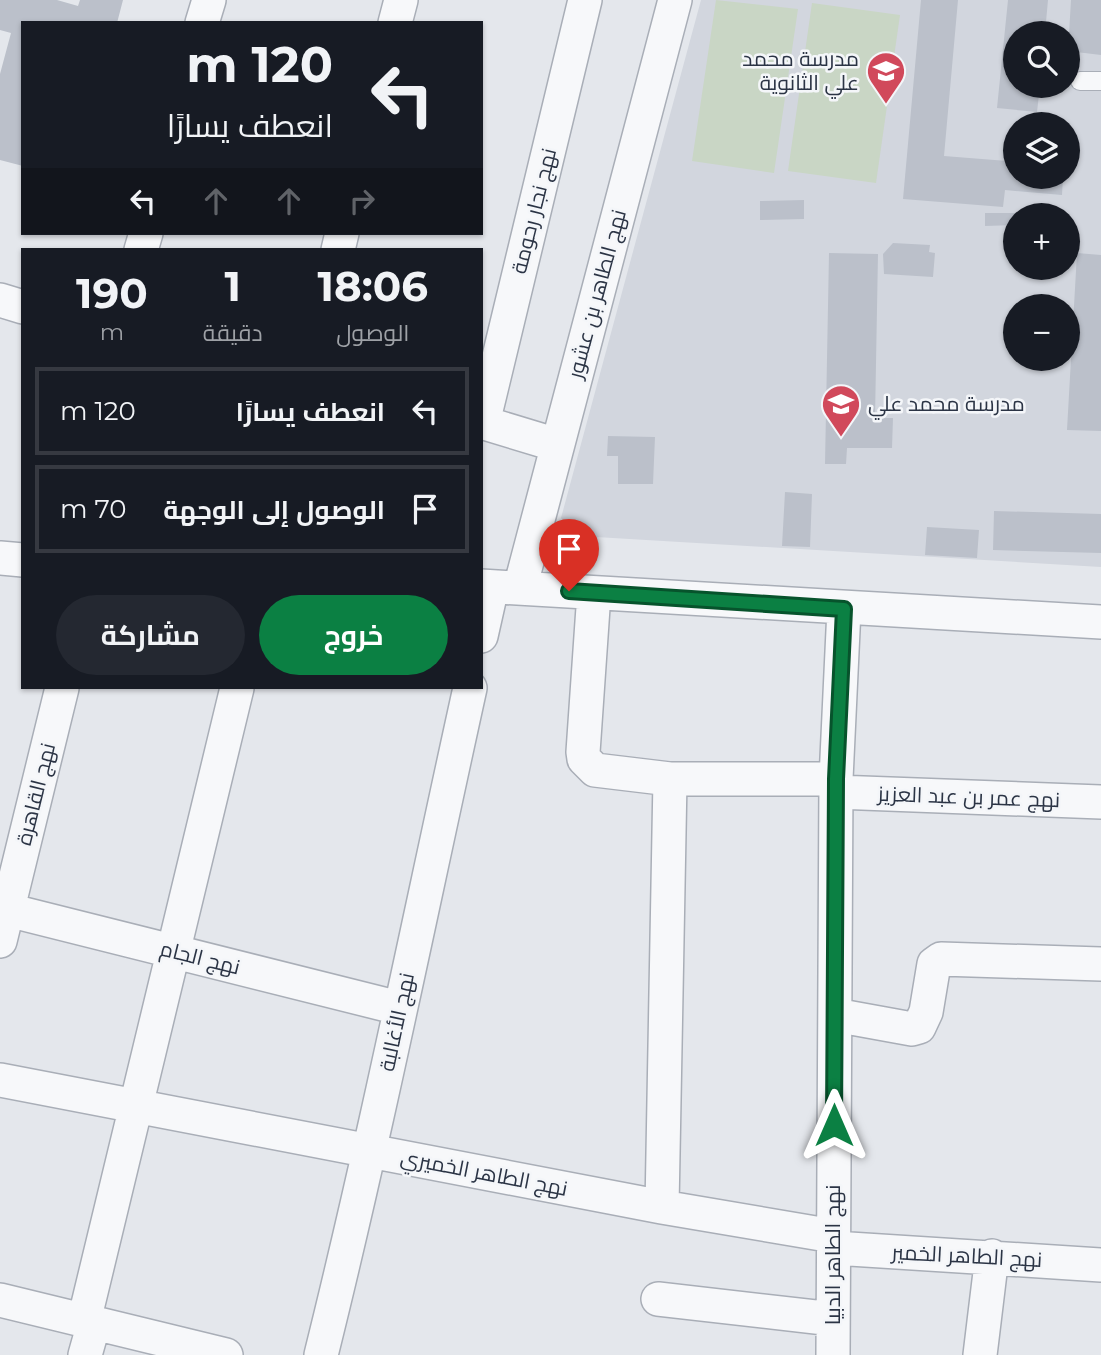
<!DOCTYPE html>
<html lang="ar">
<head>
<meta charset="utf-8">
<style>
  body { margin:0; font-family:Montserrat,Cairo,sans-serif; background:#242831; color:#f1f3f6; direction:rtl; height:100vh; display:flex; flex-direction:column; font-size:26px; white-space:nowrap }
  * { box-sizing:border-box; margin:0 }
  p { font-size:23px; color:#9ea1a6 }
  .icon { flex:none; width:38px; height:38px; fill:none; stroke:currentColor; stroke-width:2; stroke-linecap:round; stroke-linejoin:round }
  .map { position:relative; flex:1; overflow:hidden; direction:ltr }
  .side { position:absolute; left:21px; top:248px; width:462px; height:441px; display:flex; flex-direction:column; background:#171b24; border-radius:0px; box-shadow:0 2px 5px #0004; direction:rtl }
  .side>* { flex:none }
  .guide { position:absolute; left:21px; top:21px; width:462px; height:214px; border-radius:0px; box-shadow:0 2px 5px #0004; direction:rtl; background:#171b24; color:#f1f3f6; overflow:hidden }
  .buttons { position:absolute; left:1003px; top:21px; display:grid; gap:14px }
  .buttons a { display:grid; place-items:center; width:77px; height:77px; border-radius:50%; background:#171b24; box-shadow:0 2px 5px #0004; font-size:35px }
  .pin { position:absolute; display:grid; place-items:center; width:60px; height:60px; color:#fff; margin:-72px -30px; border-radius:50% 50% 50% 0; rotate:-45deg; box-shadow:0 0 7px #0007 }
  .pin .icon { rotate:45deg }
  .me { position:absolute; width:77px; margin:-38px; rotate:0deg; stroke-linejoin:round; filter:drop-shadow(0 0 5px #0008) }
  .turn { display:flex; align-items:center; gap:24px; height:147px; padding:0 35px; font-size:32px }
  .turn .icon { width:91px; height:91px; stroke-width:2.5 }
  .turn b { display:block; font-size:49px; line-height:60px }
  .lanes { display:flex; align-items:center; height:66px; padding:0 35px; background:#0003; justify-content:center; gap:35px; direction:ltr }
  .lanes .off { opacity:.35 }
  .eta { display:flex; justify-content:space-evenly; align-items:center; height:119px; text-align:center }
  .eta b { font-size:42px; font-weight:700; line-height:49px }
  .action { display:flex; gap:14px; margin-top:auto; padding:14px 35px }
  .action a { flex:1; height:80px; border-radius:42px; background:#0b8043; color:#fff; font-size:28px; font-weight:700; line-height:80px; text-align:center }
  .action a+a { background:#242831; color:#f1f3f6 }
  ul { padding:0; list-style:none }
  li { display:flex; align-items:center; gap:21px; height:88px; margin:0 14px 10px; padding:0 21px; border:4px solid #363941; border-radius:0px }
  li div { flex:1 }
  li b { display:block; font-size:26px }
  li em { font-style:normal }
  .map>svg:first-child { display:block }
  .built { fill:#d2d6de; fill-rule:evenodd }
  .green { fill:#c9d6c5 }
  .building { fill:#bbc0ca }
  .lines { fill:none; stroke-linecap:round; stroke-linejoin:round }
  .service-casing { stroke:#a9aeb7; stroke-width:20 }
  .minor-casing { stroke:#a9aeb7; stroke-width:36 }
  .service { stroke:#f7f8fa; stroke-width:18 }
  .minor { stroke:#f7f8fa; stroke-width:33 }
  .route-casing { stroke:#07532c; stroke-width:18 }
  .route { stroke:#0b8043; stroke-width:12 }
  .labels { text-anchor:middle; stroke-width:5; stroke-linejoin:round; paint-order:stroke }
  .poi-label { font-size:21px; fill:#2b3445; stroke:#f4f6f9; text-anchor:end }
  .street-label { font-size:21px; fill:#2b3445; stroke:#f4f6f9 }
</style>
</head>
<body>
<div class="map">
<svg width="1101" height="1355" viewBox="0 0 1101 1355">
  <rect width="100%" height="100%" fill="#e4e7ec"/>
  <!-- built -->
  <path class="built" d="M701,0H1101V567L579,536L561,518ZM1015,33H1068V86H1015ZM1015,124H1068V177H1015ZM1015,215H1068V268H1015ZM1015,306H1068V359H1015Z"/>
  <!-- green -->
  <path class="green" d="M716,0L798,9L774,173L692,161Z
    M812,3L900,15L876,183L788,171Z"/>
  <!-- building -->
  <path class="building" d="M0,0H57L78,6L80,0H123L117,23H23V166L0,160V74L11,33L0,30Z
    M921,0H958L944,156L1007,161L1008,149L1015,150V177H1063L1062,195L1005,190L1003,207L903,199Z
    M1008,0H1048L1045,33H1015V86H1040L1037,112L997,108Z
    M1071,0H1101V55L1068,51Z
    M804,200V219L760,220V201Z
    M985,213H1040V215H1015V225L985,226Z
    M893,243L930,245L929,252L935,253L933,277L884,274L883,254Z
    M829,253L878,254L875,418H893L892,448H847L846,464H825Z
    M1077,253L1101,255V431L1067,430Z
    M608,436L655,437L653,484H618V456H607Z
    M785,492L812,494L810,547L782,546Z
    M994,511L1101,514V553L993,550Z
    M927,527L979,530L977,558L925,555Z"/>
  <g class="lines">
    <!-- service casing -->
    <g class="service-casing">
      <path id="service" d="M1080,81H1101"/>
    </g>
    <!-- minor casing -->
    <g class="minor-casing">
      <path id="minor" d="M202,23L209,0
        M395,23L401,0
        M141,250L146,233
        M338,250L342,233
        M0,300L23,307
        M481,422L557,445
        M483,423L585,0
        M0,558L23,560
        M481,586L1101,622
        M520,588L675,0
        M594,593L583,752L584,759L595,770L670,779H836
        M481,636L492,587
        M836,792L1101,802
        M0,908L399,1008
        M0,941L62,688
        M835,1015L912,1029L919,1027L926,1012L934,964L941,959L1101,964
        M0,1080L662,1207L833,1236
        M662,1207L670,779
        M834,1248L1101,1265
        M658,1299L833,1319
        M0,1300L226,1355
        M84,1321L237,688
        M85,1355L94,1323
        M321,1355C376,1134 421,910 470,688
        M833,1355L836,779L844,609
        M980,1355L992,1256"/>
    </g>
    <!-- service -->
    <use href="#service" class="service"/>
    <!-- minor -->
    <use href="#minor" class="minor"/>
  </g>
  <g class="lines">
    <!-- route casing -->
    <g class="route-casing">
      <path id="route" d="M569,591L844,609L836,779L834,1125"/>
    </g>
    <!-- route -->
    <use href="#route" class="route"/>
  </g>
  <!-- icons -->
  <defs>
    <g id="school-pin" transform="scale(2.0125)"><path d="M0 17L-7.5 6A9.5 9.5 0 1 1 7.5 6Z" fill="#d1495b" stroke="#f4f6f9"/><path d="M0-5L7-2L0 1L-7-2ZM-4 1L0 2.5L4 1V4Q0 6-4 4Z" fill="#fff"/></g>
  </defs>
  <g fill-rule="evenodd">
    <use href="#school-pin" x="886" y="71"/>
    <use href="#school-pin" x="841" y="404"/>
  </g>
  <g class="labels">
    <!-- poi labels -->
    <g class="poi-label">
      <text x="859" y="66">مدرسة محمد<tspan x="859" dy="24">علي الثانوية</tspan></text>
      <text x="868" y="411" text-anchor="start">مدرسة محمد علي</text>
    </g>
    <!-- street labels -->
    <g class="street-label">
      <text transform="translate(534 211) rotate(-76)" y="7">نهج نجار رحومة</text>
      <text transform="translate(597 294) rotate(-75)" y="7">نهج الطاهر بن عشور</text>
      <text transform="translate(36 794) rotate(-76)" y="7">نهج القاهرة</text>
      <text transform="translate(969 797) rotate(2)" y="7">نهج عمر بن عبد العزيز</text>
      <text transform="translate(200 958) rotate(14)" y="7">نهج الجام</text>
      <text transform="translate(397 1022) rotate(-78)" y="7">نهج الأغالبة</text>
      <text transform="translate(484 1173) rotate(11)" y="7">نهج الطاهر الخميري</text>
      <text transform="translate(833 1255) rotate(-90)" y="7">نهج الطاهر الدبيا</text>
      <text transform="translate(967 1256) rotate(3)" y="7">نهج الطاهر الخمير</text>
    </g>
  </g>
</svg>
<div class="buttons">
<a><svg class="icon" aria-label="search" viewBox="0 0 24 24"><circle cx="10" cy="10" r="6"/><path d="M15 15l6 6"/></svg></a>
<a><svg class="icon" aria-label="layers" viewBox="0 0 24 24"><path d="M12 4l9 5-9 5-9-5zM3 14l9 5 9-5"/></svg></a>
<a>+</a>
<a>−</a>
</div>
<div class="pin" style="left:569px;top:591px;background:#d93025"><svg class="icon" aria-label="arrive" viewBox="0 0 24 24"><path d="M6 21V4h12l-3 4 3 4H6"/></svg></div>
<svg class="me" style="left:834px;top:1125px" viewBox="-20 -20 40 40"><path d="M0-17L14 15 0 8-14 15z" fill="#0b8043" stroke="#fff" stroke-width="4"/></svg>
<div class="guide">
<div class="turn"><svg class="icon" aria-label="left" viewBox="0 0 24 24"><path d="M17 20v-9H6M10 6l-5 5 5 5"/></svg><div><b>120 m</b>انعطف يسارًا</div></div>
<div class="lanes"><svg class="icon" aria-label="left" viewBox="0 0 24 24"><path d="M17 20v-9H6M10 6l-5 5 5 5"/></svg><svg class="icon off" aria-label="ahead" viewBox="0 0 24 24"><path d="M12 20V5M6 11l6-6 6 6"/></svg><svg class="icon off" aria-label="ahead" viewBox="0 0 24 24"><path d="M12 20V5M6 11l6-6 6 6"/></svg><svg class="icon off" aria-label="right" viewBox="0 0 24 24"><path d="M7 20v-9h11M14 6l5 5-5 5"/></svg></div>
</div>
<section class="side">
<div class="eta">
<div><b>18:06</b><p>الوصول</p></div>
<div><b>1</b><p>دقيقة</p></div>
<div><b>190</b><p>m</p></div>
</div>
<ul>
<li><svg class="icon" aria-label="left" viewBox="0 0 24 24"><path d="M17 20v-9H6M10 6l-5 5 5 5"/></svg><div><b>انعطف يسارًا</b></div><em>120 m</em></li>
<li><svg class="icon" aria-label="arrive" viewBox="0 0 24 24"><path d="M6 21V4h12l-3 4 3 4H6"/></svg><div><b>الوصول إلى الوجهة</b></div><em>70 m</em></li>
</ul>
<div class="action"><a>خروج</a><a>مشاركة</a></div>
</section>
</div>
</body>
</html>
